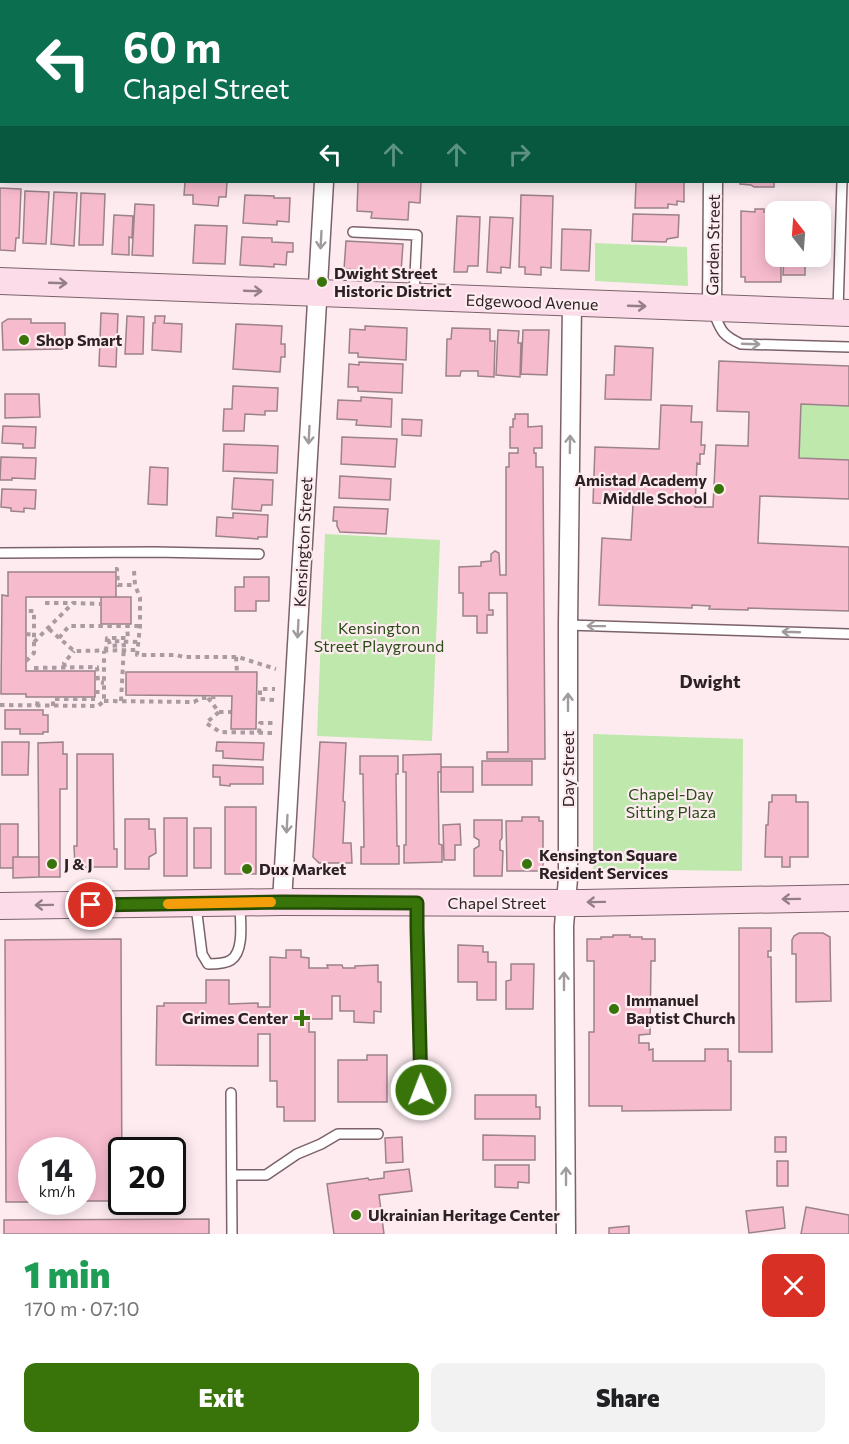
<!DOCTYPE html>
<html lang="en">
<head>
<meta charset="utf-8">
<style>
  body { margin:0; font-family:Commissioner,sans-serif; background:#f2f2f2; color:#202124; height:100vh; display:flex; flex-direction:column; font-size:22px; white-space:nowrap }
  * { box-sizing:border-box; margin:0 }
  p { font-size:20px; color:#757577 }
  .icon { flex:none; width:33px; height:33px; fill:none; stroke:currentColor; stroke-width:2; stroke-linecap:round; stroke-linejoin:round }
  .map { position:relative; height:1234px; overflow:hidden }
  .side { display:flex; flex-direction:column; background:#fff; flex:1 }
  .side>* { flex:none }
  .hud { position:absolute; left:0px; top:0px; width:849px; height:183px; box-shadow:0 3px 15px #0003; background:#0b6e4f; color:#fff; overflow:hidden }
  .needle { width:39px; rotate:343deg }
  .fabs { position:absolute; left:765px; top:201px; display:grid; gap:12px }
  .fabs a { display:grid; place-items:center; width:66px; height:66px; border-radius:12px; background:#fff; box-shadow:0 3px 15px #0003; font-size:30px }
  .speed { position:absolute; left:18px; top:1137px; display:flex; gap:12px; font-size:30px; font-weight:700; text-align:center }
  .speed>* { display:grid; place-content:center; width:78px; height:78px; border-radius:50%; background:#fff; box-shadow:0 3px 15px #0003; line-height:1 }
  .speed small { font-size:15px; font-weight:400 }
  .speed .limit { border:3px solid #111; border-radius:9px; background:#fff; color:#111 }
  .pin { position:absolute; display:grid; place-items:center; width:51px; height:51px; color:#fff; margin:-26px; border:3px solid #fff; border-radius:50%; box-shadow:0 2px 6px #0007 }
  .me { position:absolute; width:66px; margin:-33px; rotate:359deg; stroke-linejoin:round; filter:drop-shadow(0 0 4px #0008) }
  .turn { display:flex; align-items:center; gap:21px; height:126px; padding:0 24px; font-size:27px }
  .turn .icon { width:78px; height:78px; stroke-width:2.5 }
  .turn b { display:block; font-size:42px; line-height:51px }
  .lanes { display:flex; align-items:center; height:57px; padding:0 24px; background:#0003; justify-content:center; gap:30px; direction:ltr }
  .lanes .off { opacity:.35 }
  .round { display:grid; place-items:center; flex:none; width:63px; height:63px; border-radius:12px; background:#f2f2f2 }
  .headline { display:flex; align-items:center; justify-content:space-between; height:102px; padding:0 24px }
  h1 { font-size:36px; font-weight:800; line-height:45px; color:#1e9e55 }
  .action { display:flex; gap:12px; margin-top:auto; padding:12px 24px }
  .action a { flex:1; height:69px; border-radius:12px; background:#38740a; color:#fff; font-size:24px; font-weight:800; line-height:69px; text-align:center }
  .action a+a { background:#f2f2f2; color:#202124 }
  .map>svg:first-child { display:block }
  .green { fill:#bfe8ad }
  .building { fill:#f7bbce; stroke:#9c828a; stroke-width:1.5 }
  .lines { fill:none; stroke-linecap:round; stroke-linejoin:round }
  .service-casing { stroke:#7b626a; stroke-width:12 }
  .minor-casing { stroke:#7b626a; stroke-width:21 }
  .secondary-casing { stroke:#7b626a; stroke-width:28 }
  .path { stroke:#aa9ba0; stroke-width:4; stroke-dasharray:4.5 4.5; stroke-linecap:butt }
  .service { stroke:#fff; stroke-width:9 }
  .minor { stroke:#fff; stroke-width:18 }
  .secondary { stroke:#fbdce8; stroke-width:26 }
  .oneway { stroke:#a09c9d }
  .oneway2 { stroke:#947f86 }
  .route-casing { stroke:#244b06; stroke-width:15 }
  .route { stroke:#38740a; stroke-width:10 }
  .slow { stroke:#f59e0b; stroke-width:10 }
  .poi-dot { fill:#38740a; stroke:#fdebf0; stroke-width:2 }
  .labels { text-anchor:middle; stroke-width:4.5; stroke-linejoin:round; paint-order:stroke }
  .street-label { font-size:16px; fill:#2c2225; stroke:#fdebf0 }
  .poi-label { font-size:16px; font-weight:bold; fill:#2c2225; stroke:#fdebf0; text-anchor:start }
  .park-label { font-size:16px; fill:#294c16; stroke:#fdebf0 }
  .neighbourhood-label { font-size:18px; font-weight:bold; fill:#2c2225; stroke:#fdebf0 }
</style>
</head>
<body>
<div class="map">
<svg width="849" height="1234" viewBox="0 0 849 1234">
  <rect width="100%" height="100%" fill="#fdebf0"/>
  <!-- green -->
  <path class="green" d="M595,243L687,247L688,286L595,281Z
    M801,404L849,406V460L799,458Z
    M325,534L440,540L432,741L317,736Z
    M593,734L743,739L742,871L593,869Z"/>
  <!-- building -->
  <path class="building" d="M447,0H538V2H447Z
    M185,182H227L226,197H219L218,206L193,204V195H184Z
    M358,182H421L420,203L409,202L408,220L371,218L372,212L357,211Z
    M636,182H684V202L677,201V205L668,204V208H635Z
    M740,182H774V187H754L751,185L740,184Z
    M0,188L21,189L19,238H16L15,251L0,250Z
    M25,191L49,192L46,244L23,243Z
    M54,192L77,193L74,246L51,244Z
    M81,193L105,194L103,245H79Z
    M245,195L274,196V198H290L289,222L277,221V225L243,223Z
    M521,195L553,196L551,268L541,267V275L525,274V267H519Z
    M135,204L154,205L153,256L132,255Z
    M755,209H764V212L776,213V256H781V282H745V277H741V211L755,212Z
    M633,214L679,215L678,237L667,239L666,242L632,241Z
    M114,215L133,216L132,238L129,237V255L112,254Z
    M457,216L480,217L478,266H468L467,272H454Z
    M490,217L513,218L510,268L501,267V273L487,272Z
    M195,225L227,226L225,264L193,263Z
    M562,229L591,230L589,271L561,270Z
    M242,237L272,238V242L293,243V252H287L286,265L274,264V267L240,265Z
    M346,241L403,244L401,272L344,269Z
    M784,256H805V275H783Z
    M101,313L118,314L116,367L99,366Z
    M127,316L144,317L143,354H125Z
    M155,316H165L164,323L182,324L181,352L152,350L153,323H155Z
    M8,319H31V323H65V349L3,350L2,323Z
    M236,324L282,326L281,344H285V357H281L280,372L233,369Z
    M365,326L407,328L406,360L358,357V353H349L350,329L365,330Z
    M452,328L490,329V341H495L494,377L478,376V371H461L460,376H446L447,339H451Z
    M498,330L519,331L518,343H521L520,377L496,375Z
    M523,330H549L547,375L521,374Z
    M615,346L653,348L651,400L605,399L606,375H614Z
    M719,361L849,366V406L801,404L799,458L849,460V499L760,496L758,543L849,547V611L748,608V610L709,609L710,606L692,605V608L599,605L602,538L631,540L633,505L593,503L595,447L659,449L661,405L692,406L691,422H702L701,445H705L704,454H700V464L697,463L695,507H713L716,445L748,446L749,412L717,411Z
    M359,362L403,364L402,393L358,391V387H348L349,364L359,365Z
    M233,386L278,388L277,411H265V415L245,414L244,431H223L224,409H232Z
    M5,394H39L40,417L5,418Z
    M361,397L392,399L391,427L356,425L357,420L337,419L338,400L361,401Z
    M515,414H528V427L542,426V448H534V453H536V467H543L545,759H487V752H508L507,593H489V610H493V615H487V633H477V616H463V593H459V567L481,566V562L491,561V554L495,551L499,553L500,575H506V467H509V453H518V448H510V427H513V419H515Z
    M402,419L422,420L421,436L402,435Z
    M3,426L36,427L35,448H23V444L2,443Z
    M342,437L397,439L395,467L341,464Z
    M224,444L278,446L277,473L223,471Z
    M1,457L36,458L35,479L12,478V480H0Z
    M150,467L168,468L167,505L148,504Z
    M340,476L391,479L390,500L339,498Z
    M234,478L273,480L272,505H262L261,511L232,509Z
    M2,489L36,490L35,509L24,508V512L11,511V508L1,507Z
    M334,507L388,509L386,534L340,532L337,526V521H333Z
    M233,513L268,515L267,537H258V539L216,536L217,517L233,518Z
    M8,572H116V597H26V671H95V697H26V694H1L2,595L8,596Z
    M244,577H269V601H256V611H235V587H244Z
    M101,597H131V624H101Z
    M126,672H257L256,729H231L232,696L126,695Z
    M5,710H43V715H48V732H43V734H20V729H5Z
    M2,742H29L28,775H2Z
    M63,742V754H67V789H60V877H39L38,743Z
    M217,742L264,743L263,760L223,758V751H216Z
    M320,742L346,743L343,801L345,802L343,843H351L352,863H319L313,857Z
    M77,754H113L114,846V849H117V867H75L74,846H77Z
    M441,754V772H438L439,844L442,845V862L404,863V845H406V772H403V755Z
    M360,756H398V774H396L397,846H399V864H361V847H364L363,774H360Z
    M482,761H532V785H482Z
    M213,765L263,767V784H230V786L220,785V777H213Z
    M441,767H473V792H441Z
    M772,795H796V802H808V857H790V867H782V857H765L766,825H768L769,802H772Z
    M225,807H256V874H225Z
    M522,817H539V821H543V871H507L506,821H522Z
    M164,818H187V876H164Z
    M125,819H149V829H155L156,853L149,857V869H125Z
    M474,820H502V838L500,841V850L503,851L502,876H474V849L479,846V840L474,837Z
    M0,824H18V857H13V868H0Z
    M460,824L461,845H455V860H444L443,825Z
    M194,828H211V868H194Z
    M13,857H39V877L13,878Z
    M739,928H771V951H768V957H771L772,1052H739Z
    M799,933H823L830,937L831,1001L796,1002V954H792V940L794,936Z
    M613,935H630V937H642V939H655V961H651L650,1034L639,1035V1043H649V1050L653,1049V1061H705V1049H728V1061H731V1110L622,1111V1106H589V1032H594V961H587V939H601V937H613Z
    M121,939L122,1201H82V1150H32V1202H80H6L5,940Z
    M458,945L483,946V952H488V962H496V1000H477V982H458Z
    M286,950H301V957L309,958V968H328L327,965H342L343,968H355V966L378,965V982H381V1012L374,1011V1023L354,1022V1011H340V996H332V1019H309V1032H315V1121H284V1107H277V1081H270V1034H258V1066L156,1065L157,1006H164V1003H206V980H229V1004L258,1003V1007H270V957L286,958Z
    M511,964H534L533,1009H506V981L511,980Z
    M367,1055H387V1102H338V1060H367Z
    M475,1095H536V1107H540V1119H475Z
    M483,1135L535,1136V1160H483Z
    M402,1137L403,1162L386,1163L385,1138Z
    M775,1137H786V1152H775Z
    M777,1161H788V1186H777Z
    M495,1165H529V1183L518,1182V1188L495,1187Z
    M409,1169L412,1191L379,1195L384,1234H334L327,1184L368,1178L369,1180L384,1178V1172Z
    M783,1207L785,1228L749,1233L746,1211Z
    M806,1207L849,1215V1234H801Z
    M209,1219V1234H4V1220Z
    M629,1226V1234H609V1228Z"/>
  <g class="lines">
    <!-- service casing -->
    <g class="service-casing">
      <path id="service" d="M803,0V2
        M848,20L849,21
        M848,83H849
        M353,232L417,235L414,295
        M838,310L842,182
        M713,311C721,330 721,335 741,344L849,347
        M0,553L154,552L259,554
        M568,625L849,634
        M417,905V926L421,1090
        M196,906L202,954L208,964C215,964 225,964 231,960C245,951 240,919 240,905
        M231,1093L232,1234
        M232,1175H266L297,1154L321,1144L338,1134H378"/>
    </g>
    <!-- minor casing -->
    <g class="minor-casing">
      <path id="minor" d="M333,2V0
        M715,2V0
        M712,308L713,182
        M282,902L324,182
        M566,1234L564,926L568,878V625L572,303"/>
    </g>
    <!-- secondary casing -->
    <g class="secondary-casing">
      <path id="secondary" d="M0,281L849,313
        M0,906L282,902L583,903L849,898"/>
    </g>
    <!-- path -->
    <path class="path" d="M838,0L839,2
      M848,3H849
      M115,569H117L118,585H135
      M134,571L135,585L140,598V626L137,655H177L183,657H238L276,669
      M45,603H71
      M49,629L74,651L138,650
      M26,634L34,635
      M59,638L69,626H140
      M34,642L73,603L101,604
      M106,651L107,638H128L127,626
      M236,657L237,672
      M26,661L34,653V611H26
      M65,667L64,663L74,651
      M34,668L97,667L98,682L104,683
      M95,692H104
      M208,698L219,712L206,723L220,732L272,733
      M274,700L260,699V689H275
      M104,701L194,702L201,698L216,697
      M121,701L124,645L110,646L109,641L138,642
      M0,705L98,706L104,701V651
      M37,706L38,697
      M53,706V699H95
      M219,712H231
      M259,733L260,723H273"/>
    <!-- service -->
    <use href="#service" class="service"/>
    <!-- minor -->
    <use href="#minor" class="minor"/>
    <!-- secondary -->
    <use href="#secondary" class="secondary"/>
  </g>
  <!-- one-way arrows -->
  <defs><path id="oneway-shaft" d="M-6 0H5M1.5-3L5.5 0L1.5 3" fill="none" stroke-width="1.6" stroke-linecap="round" stroke-linejoin="round" transform="scale(1.5)"/></defs>
  <g class="oneway">
    <use href="#oneway-shaft" transform="translate(321 240) rotate(93)"/>
    <use href="#oneway-shaft" transform="translate(751 344) rotate(2)"/>
    <use href="#oneway-shaft" transform="translate(309 435) rotate(93)"/>
    <use href="#oneway-shaft" transform="translate(570 444) rotate(-89)"/>
    <use href="#oneway-shaft" transform="translate(596 626) rotate(-179)"/>
    <use href="#oneway-shaft" transform="translate(298 629) rotate(93)"/>
    <use href="#oneway-shaft" transform="translate(791 632) rotate(-178)"/>
    <use href="#oneway-shaft" transform="translate(568 702) rotate(-90)"/>
    <use href="#oneway-shaft" transform="translate(287 824) rotate(93)"/>
    <use href="#oneway-shaft" transform="translate(564 981) rotate(-90)"/>
    <use href="#oneway-shaft" transform="translate(566 1176) rotate(-90)"/>
  </g>
  <g class="oneway2">
    <use href="#oneway-shaft" transform="translate(58 283) rotate(2)"/>
    <use href="#oneway-shaft" transform="translate(253 291) rotate(2)"/>
    <use href="#oneway-shaft" transform="translate(637 306) rotate(2)"/>
    <use href="#oneway-shaft" transform="translate(791 899) rotate(179)"/>
    <use href="#oneway-shaft" transform="translate(596 902) rotate(179)"/>
    <use href="#oneway-shaft" transform="translate(44 905) rotate(179)"/>
  </g>
  <g class="lines">
    <!-- route casing -->
    <g class="route-casing">
      <path id="route" d="M91,905L282,902L417,903V927L421,1090"/>
    </g>
    <!-- route -->
    <use href="#route" class="route"/>
    <!-- slow -->
    <path class="slow" d="M168,904L271,902"/>
  </g>
  <!-- markers -->
  <g class="poi-dot">
    <circle cx="322" cy="282" r="6"/>
    <circle cx="24" cy="340" r="6"/>
    <circle cx="719" cy="489" r="6"/>
    <circle cx="52" cy="864" r="6"/>
    <circle cx="527" cy="864" r="6"/>
    <circle cx="247" cy="869" r="6"/>
    <circle cx="614" cy="1009" r="6"/>
    <path d="M299 1009h6v6h6v6h-6v6h-6v-6h-6v-6h6z"/>
    <circle cx="356" cy="1215" r="6"/>
  </g>
  <g class="labels">
    <!-- street labels -->
    <g class="street-label">
      <text transform="translate(713 245) rotate(-89)" y="6">Garden Street</text>
      <text transform="translate(532 302) rotate(2)" y="6">Edgewood Avenue</text>
      <text transform="translate(303 542) rotate(-87)" y="6">Kensington Street</text>
      <text transform="translate(568 769) rotate(-90)" y="6">Day Street</text>
      <text x="497" y="909">Chapel Street</text>
    </g>
    <!-- poi labels -->
    <g class="poi-label">
      <text x="334" y="279">Dwight Street<tspan x="334" dy="18">Historic District</tspan></text>
      <text x="36" y="346">Shop Smart</text>
      <text x="707" y="486" text-anchor="end">Amistad Academy<tspan x="707" dy="18">Middle School</tspan></text>
      <text x="539" y="861">Kensington Square<tspan x="539" dy="18">Resident Services</tspan></text>
      <text x="64" y="870">J &amp; J</text>
      <text x="259" y="875">Dux Market</text>
      <text x="626" y="1006">Immanuel<tspan x="626" dy="18">Baptist Church</tspan></text>
      <text x="288" y="1024" text-anchor="end">Grimes Center</text>
      <text x="368" y="1221">Ukrainian Heritage Center</text>
    </g>
    <!-- park labels -->
    <g class="park-label">
      <text x="379" y="634">Kensington<tspan x="379" dy="18">Street Playground</tspan></text>
      <text x="671" y="800">Chapel-Day<tspan x="671" dy="18">Sitting Plaza</tspan></text>
    </g>
    <!-- neighbourhood labels -->
    <g class="neighbourhood-label">
      <text x="710" y="688">Dwight</text>
    </g>
  </g>
</svg>
<div class="fabs">
<a><svg class="needle" viewBox="-14 -14 28 28"><path d="M0-13l5 13h-10z" fill="#e53935"/><path d="M0 13l5-13h-10z" fill="#757577"/></svg></a>
</div>
<div class="speed"><div>14<small>km/h</small></div><div class="limit">20</div></div>
<div class="pin" style="left:91px;top:905px;background:#d93025"><svg class="icon" aria-label="arrive" viewBox="0 0 24 24"><path d="M6 21V4h12l-3 4 3 4H6"/></svg></div>
<svg class="me" style="left:421px;top:1090px" viewBox="-20 -20 40 40"><circle r="17" fill="#38740a" stroke="#fff" stroke-width="3"/><path d="M0-11L8 9 0 5-8 9z" fill="#fff"/></svg>
<div class="hud">
<div class="turn"><svg class="icon" aria-label="left" viewBox="0 0 24 24"><path d="M17 20v-9H6M10 6l-5 5 5 5"/></svg><div><b>60 m</b>Chapel Street</div></div>
<div class="lanes"><svg class="icon" aria-label="left" viewBox="0 0 24 24"><path d="M17 20v-9H6M10 6l-5 5 5 5"/></svg><svg class="icon off" aria-label="ahead" viewBox="0 0 24 24"><path d="M12 20V5M6 11l6-6 6 6"/></svg><svg class="icon off" aria-label="ahead" viewBox="0 0 24 24"><path d="M12 20V5M6 11l6-6 6 6"/></svg><svg class="icon off" aria-label="right" viewBox="0 0 24 24"><path d="M7 20v-9h11M14 6l5 5-5 5"/></svg></div>
</div>
</div>
<section class="side">
<div class="headline"><div><h1>1 min</h1><p>170 m · 07:10</p></div><a class="round" style="background:#d93025;color:#fff"><svg class="icon" aria-label="close" viewBox="0 0 24 24"><path d="M6 6l12 12M18 6L6 18"/></svg></a></div>
<div class="action"><a>Exit</a><a>Share</a></div>
</section>
</body>
</html>
